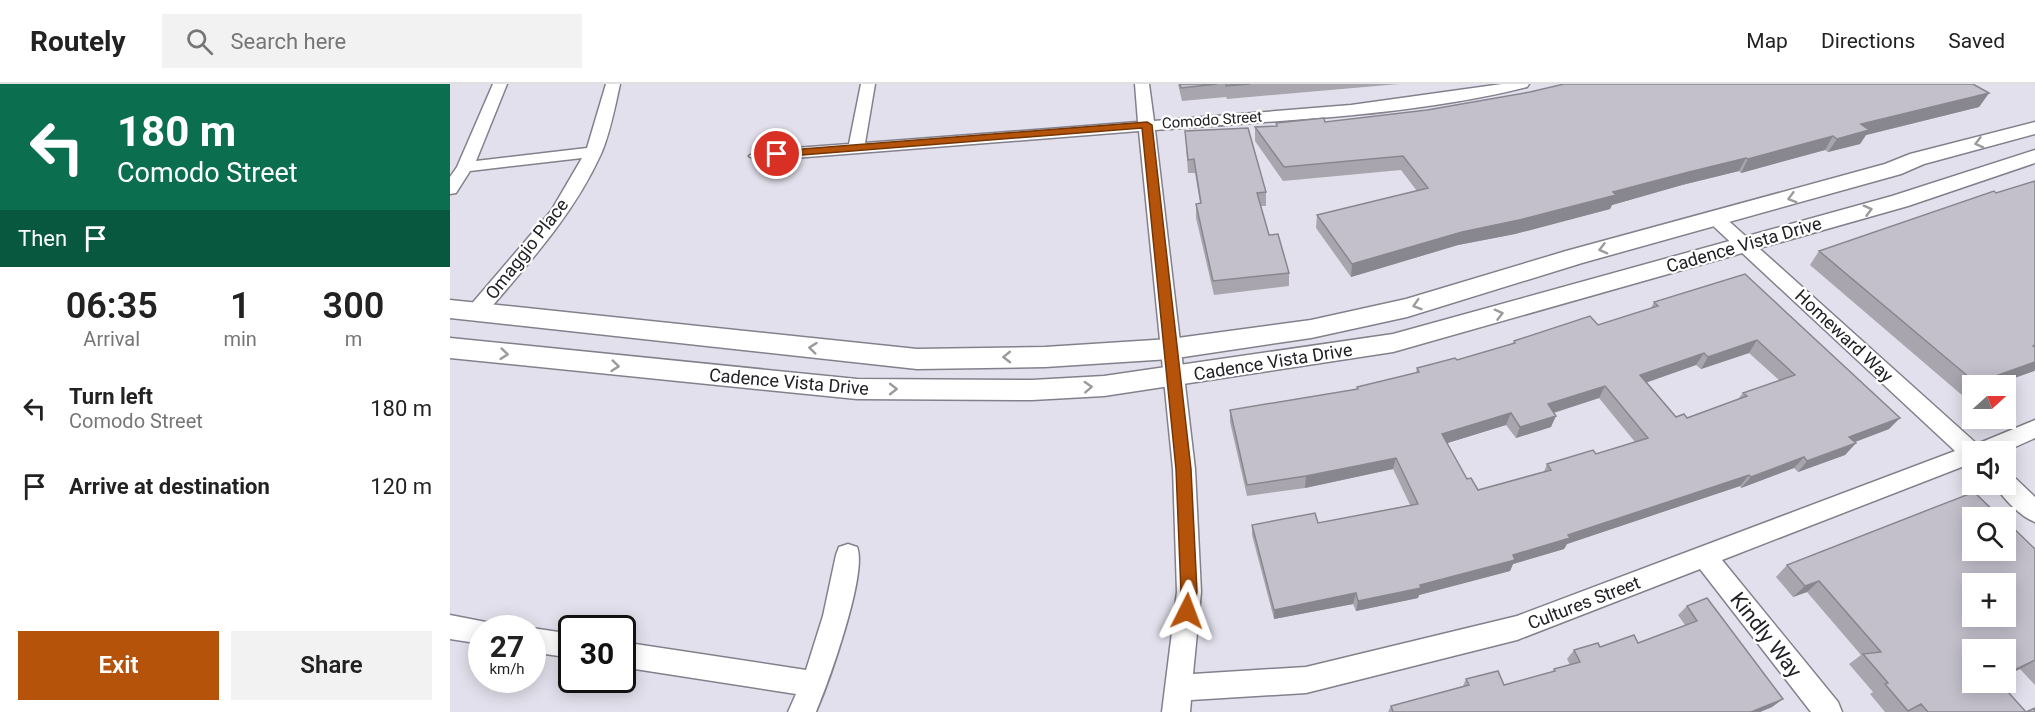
<!DOCTYPE html>
<html lang="en">
<head>
<meta charset="utf-8">
<style>
  body { margin:0; font-family:Roboto,sans-serif; background:#f2f2f2; color:#222; height:100vh; display:flex; flex-direction:column; font-size:22px; white-space:nowrap }
  * { box-sizing:border-box; margin:0 }
  p { font-size:20px; color:#767676 }
  .icon { flex:none; width:33px; height:33px; fill:none; stroke:currentColor; stroke-width:2; stroke-linecap:round; stroke-linejoin:round }
  .map { position:relative; flex:1; overflow:hidden }
  .panel { display:flex; flex-direction:column; background:#fff; width:450px }
  .panel>* { flex:none }
  .hud { background:#0b6e4f; color:#fff; overflow:hidden }
  .needle { width:39px; rotate:69deg }
  .controls { position:absolute; left:1512px; top:291px; display:grid; gap:12px }
  .controls a { display:grid; place-items:center; width:54px; height:54px; border-radius:0px; background:#fff; box-shadow:0 3px 15px #0003; font-size:30px }
  .speed { position:absolute; left:18px; top:531px; display:flex; gap:12px; font-size:30px; font-weight:700; text-align:center }
  .speed>* { display:grid; place-content:center; width:78px; height:78px; border-radius:50%; background:#fff; box-shadow:0 3px 15px #0003; line-height:1 }
  .speed small { font-size:15px; font-weight:400 }
  .speed .limit { border:3px solid #111; border-radius:9px; background:#fff; color:#111 }
  .pin { position:absolute; display:grid; place-items:center; width:51px; height:51px; color:#fff; margin:-26px; border:3px solid #fff; border-radius:50%; box-shadow:0 2px 6px #0007 }
  .me { position:absolute; width:66px; margin:-33px; rotate:3deg; stroke-linejoin:round; filter:drop-shadow(0 0 4px #0008) }
  .turn { display:flex; align-items:center; gap:21px; height:126px; padding:0 18px; font-size:27px }
  .turn .icon { width:78px; height:78px; stroke-width:2.5 }
  .turn b { display:block; font-size:42px; line-height:51px }
  .then { display:flex; align-items:center; height:57px; padding:0 18px; background:#0003; gap:12px; font-size:22px }
  .eta { display:flex; justify-content:space-evenly; align-items:center; height:102px; text-align:center }
  .eta b { font-size:36px; font-weight:600; line-height:42px }
  .action { display:flex; gap:12px; margin-top:auto; padding:12px 18px }
  .action a { flex:1; height:69px; border-radius:0px; background:#b45309; color:#fff; font-size:24px; font-weight:600; line-height:69px; text-align:center }
  .action a+a { background:#f2f2f2; color:#222 }
  ul { padding:0; list-style:none }
  li { display:flex; align-items:center; gap:18px; height:78px; padding:0 18px }
  li div { flex:1 }
  li b { display:block; font-size:22px }
  li em { font-style:normal }
  header { display:flex; align-items:center; gap:36px; box-sizing:border-box; height:84px; padding:0 30px; background:#fff; border-bottom:2px solid #e0e0e0 }
  header strong { font-size:28px }
  nav { display:flex; gap:33px; margin-inline-start:auto; font-size:21px }
  .search { width:420px; height:54px; background:#f2f2f2; display:flex; align-items:center; gap:15px; box-sizing:border-box; padding:0 21px; border-radius:0px; color:#767676; font-size:22px }
  main { display:flex; flex:1; min-height:0 }
  .map>svg:first-child { display:block }
  .lines { fill:none; stroke-linecap:round; stroke-linejoin:round }
  .minor-casing { stroke:#83808c; stroke-width:3 }
  .tertiary-casing { stroke:#83808c; stroke-width:3 }
  .minor { fill:#fff; fill-rule:evenodd }
  .tertiary { fill:#fff; fill-rule:evenodd }
  .wall { fill:#a8a5af; fill-rule:evenodd }
  .shaded-wall { fill:#88868f }
  .building { fill:#c3c0cc; stroke:#88868f; stroke-width:1.5; fill-rule:evenodd }
  .oneway { stroke:#9b9b9c }
  .route { fill:#b45309; stroke:#753606; stroke-width:1.5 }
  .labels { text-anchor:middle; stroke-width:4.5; stroke-linejoin:round; paint-order:stroke }
  .far-street-label { font-size:15px; fill:#212024; stroke:#fff }
  .street-label { font-size:18px; fill:#212024; stroke:#fff }
  .near-street-label { font-size:21px; fill:#212024; stroke:#fff }
</style>
</head>
<body>
<header>
<strong>Routely</strong>
<div class="search"><svg class="icon" aria-label="search" viewBox="0 0 24 24"><circle cx="10" cy="10" r="6"/><path d="M15 15l6 6"/></svg>Search here</div>
<nav><a>Map</a><a>Directions</a><a>Saved</a></nav>
</header>
<main>
<section class="panel">
<div class="hud">
<div class="turn"><svg class="icon" aria-label="left" viewBox="0 0 24 24"><path d="M17 20v-9H6M10 6l-5 5 5 5"/></svg><div><b>180 m</b>Comodo Street</div></div>
<div class="then">Then<svg class="icon" aria-label="arrive" viewBox="0 0 24 24"><path d="M6 21V4h12l-3 4 3 4H6"/></svg></div>
</div>
<div class="eta">
<div><b>06:35</b><p>Arrival</p></div>
<div><b>1</b><p>min</p></div>
<div><b>300</b><p>m</p></div>
</div>
<ul>
<li><svg class="icon" aria-label="left" viewBox="0 0 24 24"><path d="M17 20v-9H6M10 6l-5 5 5 5"/></svg><div><b>Turn left</b><p>Comodo Street</p></div><em>180 m</em></li>
<li><svg class="icon" aria-label="arrive" viewBox="0 0 24 24"><path d="M6 21V4h12l-3 4 3 4H6"/></svg><div><b>Arrive at destination</b></div><em>120 m</em></li>
</ul>
<div class="action"><a>Exit</a><a>Share</a></div>
</section>
<div class="map">
<svg width="1585" height="628" viewBox="0 0 1585 628">
  <rect width="100%" height="100%" fill="#e2e0ec"/>
  <g class="lines">
    <!-- minor casing -->
    <g class="minor-casing">
      <path id="minor" d="M43,0H57L26,77L137,64L156,0H170C165,23 160,49 151,70C123,132 76,182 33,233L26,235L19,233L16,228L19,223L101,127L132,74L20,87L6,109L0,110V93L7,83Z
        M411,0H425L415,59L688,38L685,0H699L704,37L901,21L1052,0H1079L1077,3C958,33 827,36 705,46L745,385L751,508L743,590L856,583L1067,532L1505,367L1260,139L1257,135L1260,131H1272L1527,360L1585,336V354L1554,368H1522V379L1272,476L1388,618L1392,628H1361L1250,485L1067,556L856,609L741,616L740,628H712L727,508L723,385L689,47L307,77L299,72L307,67L399,60Z
        M1556,390L1564,393L1585,413V438C1571,433 1552,414 1545,400H1556Z
        M398,460L407,463C418,489 378,600 366,628H338L346,610L172,583V558L356,586L373,532L386,471L389,463Z
        M0,531L41,539L43,544H32V560L0,555Z
        M80,544H82L122,550V574L82,568V544Z"/>
    </g>
    <!-- tertiary casing -->
    <g class="tertiary-casing">
      <path id="tertiary" d="M1585,38V50L1474,80L1451,90L1132,179L957,233L861,254L720,275L595,283L467,285L0,234V216L467,265L595,263L720,255L861,236L956,215L1116,167L1435,80L1460,70Z
        M1585,66V79L1458,122L943,268L654,312L582,316L407,315L0,274V254L407,295L582,296L654,292L943,250L1442,112Z"/>
    </g>
    <!-- minor -->
    <use href="#minor" class="minor"/>
    <!-- tertiary -->
    <use href="#tertiary" class="tertiary"/>
  </g>
  <!-- wall -->
  <path class="wall" d="M728,0H949L777,15L776,13L732,17Z
    M1539,9L1529,23L1416,51L1410,60L1378,68L1375,66L1291,89L1289,87L1232,101L1162,121L1160,125L1065,150L1008,161L901,193L866,144L867,131L967,107L951,86L833,97L805,57V43L826,42V39L875,38Z
    M735,47L816,108V122H810L819,151L839,189V202L764,211L746,134V120L750,119L745,89H738Z
    M1585,97V286L1584,287L1542,302H1522V308L1513,312L1360,181L1369,167Z
    M1295,190L1439,345L1405,358L1406,359L1395,371L1348,388L1344,384L1291,404L1290,402L1117,460L1114,465L1063,480L1060,487L969,511L968,514L906,527L903,520L824,535L802,451V441L868,439L960,421L943,385L855,404L797,412L780,338V326L907,305V303L966,289L967,284L1007,276L1063,260L1064,257L1148,241L1201,224L1204,218ZM1299,269L1329,296L1293,309L1288,315L1237,334L1226,333L1196,298L1246,281L1251,285ZM1149,314L1185,358L1146,370L1097,380L1094,388L1028,406L1017,395L997,359L1056,341L1066,354L1101,343L1104,329Z
    M1585,465V601L1570,585L1522,598L1576,628H1435L1420,610L1423,608L1399,580L1411,571L1357,508L1343,513L1326,493L1337,481Z
    M1237,522L1322,623L1310,628H938L941,622L1013,602L1016,595L1054,601L1103,588L1104,585L1120,581L1117,575L1124,566L1188,559L1235,541L1228,531Z"/>
  <!-- shaded-wall -->
  <path class="shaded-wall" d="M1539,9L1529,23L1416,51L1410,60L1378,68L1387,55L1411,40Z
    M1383,52L1375,66L1291,89L1298,75Z
    M1296,74L1289,87L1232,101L1162,121L1160,125L1065,150L1008,161L901,193L902,180L1012,148L1239,88Z
    M1307,256L1299,269L1251,285L1258,273Z
    M1254,269L1246,281L1184,303L1190,291Z
    M1585,278V286L1584,287L1542,302H1523L1526,299Z
    M1155,302L1149,314L1093,332L1098,320Z
    M1522,302V308L1513,312Z
    M1061,329L1056,341L988,362L992,350Z
    M1106,332L1101,343L1066,354L1070,343Z
    M1450,334L1439,345L1389,364L1399,353Z
    M1406,359L1395,371L1348,388L1357,377Z
    M1354,373L1344,384L1291,404L1301,393Z
    M946,374L943,385L855,404L856,392Z
    M1299,391L1290,402L1117,460L1114,465L1063,480L1060,487L969,511L968,514L906,527L908,517L970,501L1063,471L1118,451Z
    M1369,497L1357,508L1343,513L1355,502Z
    M906,509L903,520L824,535V526Z
    M1585,577L1570,585L1556,592V590Z
    M1333,615L1322,623L1310,628H1301Z"/>
  <!-- building -->
  <path class="building" d="M730,0H767L731,4Z
    M776,0H800L776,2Z
    M1114,0H1523L1539,9L1411,40L1419,46L1387,55L1383,52L1298,75L1296,74L1239,88L1163,108L1166,111L1069,136L1012,148L902,180L867,131L978,104L953,72L834,83L805,43L827,42L826,39L874,34L875,38L977,26L1080,8Z
    M798,44L816,108L807,109L819,151L828,150L839,189L763,197L746,120L751,119L744,75L738,76L735,47Z
    M1585,97V261L1583,262L1585,263V278L1526,299L1369,167L1544,107L1546,109Z
    M1295,190L1450,334L1399,353L1406,359L1357,377L1354,373L1301,393L1299,391L1118,451L1120,454L1063,471L1065,476L970,501L971,504L908,517L906,509L824,526L802,441L865,429L868,439L968,420L946,374L856,392L797,401L780,326L908,305L907,303L969,288L967,284L1005,274L1007,276L1065,259L1064,257L1140,232L1148,241L1208,222L1204,218ZM1307,256L1345,291L1293,309L1297,312L1237,334L1234,330L1226,333L1190,291L1254,269L1258,273ZM1155,302L1198,354L1146,370L1143,366L1097,380L1101,386L1028,406L1021,394L1017,395L992,350L1061,329L1070,343L1106,332L1098,320Z
    M1524,408L1551,434H1522V466H1556V437L1585,465V576L1556,590V566H1522V598H1549L1576,628H1478L1471,620L1458,627L1435,600L1438,599L1413,570L1431,568L1369,497L1355,502L1337,481ZM1522,500H1556V532H1522Z
    M1257,514L1333,615L1301,628H943L941,622L1019,601L1016,595L1048,587L1054,601L1105,587L1104,585L1130,578L1124,566L1148,559L1150,563L1184,551L1188,559L1247,537L1237,522Z
    M1585,624V628H1576Z"/>
  <!-- one-way arrows -->
  <defs><path id="oneway-chevron" d="M-2-3.5L2.5 0L-2 3.5" fill="none" stroke-width="1.6" stroke-linecap="round" stroke-linejoin="round" transform="scale(1.5)"/></defs>
  <g class="oneway">
    <use href="#oneway-chevron" transform="translate(1529 59) rotate(165)"/>
    <use href="#oneway-chevron" transform="translate(1342 114) rotate(164)"/>
    <use href="#oneway-chevron" transform="translate(1418 126) rotate(-15)"/>
    <use href="#oneway-chevron" transform="translate(1153 165) rotate(165)"/>
    <use href="#oneway-chevron" transform="translate(967 221) rotate(163)"/>
    <use href="#oneway-chevron" transform="translate(1049 230) rotate(-15)"/>
    <use href="#oneway-chevron" transform="translate(363 264) rotate(-174)"/>
    <use href="#oneway-chevron" transform="translate(54 270) rotate(6)"/>
    <use href="#oneway-chevron" transform="translate(557 273) rotate(179)"/>
    <use href="#oneway-chevron" transform="translate(165 282) rotate(6)"/>
    <use href="#oneway-chevron" transform="translate(638 303) rotate(-3)"/>
    <use href="#oneway-chevron" transform="translate(443 305)"/>
  </g>
  <!-- route -->
  <path class="route" d="M697,38L702,41L741,385L747,508L743,532L737,535L731,532L729,527L731,508L726,385L692,44L327,73L322,70L327,67Z"/>
  <g class="labels">
    <!-- far-street labels -->
    <g class="far-street-label">
      <text transform="translate(762 36) rotate(-4)" y="5">Comodo Street</text>
    </g>
    <!-- street labels -->
    <g class="street-label">
      <text transform="translate(1294 161) rotate(-16)" y="6">Cadence Vista Drive</text>
      <text transform="translate(77 165) rotate(-52)" y="6">Omaggio Place</text>
      <text transform="translate(1394 252) rotate(43)" y="6">Homeward Way</text>
      <text transform="translate(823 278) rotate(-9)" y="6">Cadence Vista Drive</text>
      <text transform="translate(339 298) rotate(5)" y="6">Cadence Vista Drive</text>
      <text transform="translate(1134 519) rotate(-21)" y="6">Cultures Street</text>
    </g>
    <!-- near-street labels -->
    <g class="near-street-label">
      <text transform="translate(1316 551) rotate(52)" y="7">Kindly Way</text>
    </g>
  </g>
</svg>
<div class="controls">
<a><svg class="needle" viewBox="-14 -14 28 28"><path d="M0-13l5 13h-10z" fill="#e53935"/><path d="M0 13l5-13h-10z" fill="#767676"/></svg></a>
<a><svg class="icon" aria-label="sound" viewBox="0 0 24 24"><path d="M4 9h4l5-4v14l-5-4H4zM17 9q2 3 0 6"/></svg></a>
<a><svg class="icon" aria-label="search" viewBox="0 0 24 24"><circle cx="10" cy="10" r="6"/><path d="M15 15l6 6"/></svg></a>
<a>+</a>
<a>−</a>
</div>
<div class="speed"><div>27<small>km/h</small></div><div class="limit">30</div></div>
<div class="pin" style="left:327px;top:70px;background:#d93025"><svg class="icon" aria-label="arrive" viewBox="0 0 24 24"><path d="M6 21V4h12l-3 4 3 4H6"/></svg></div>
<svg class="me" style="left:737px;top:527px" viewBox="-20 -20 40 40"><path d="M0-17L14 15 0 8-14 15z" fill="#b45309" stroke="#fff" stroke-width="4"/></svg>
</div>
</main>
</body>
</html>
